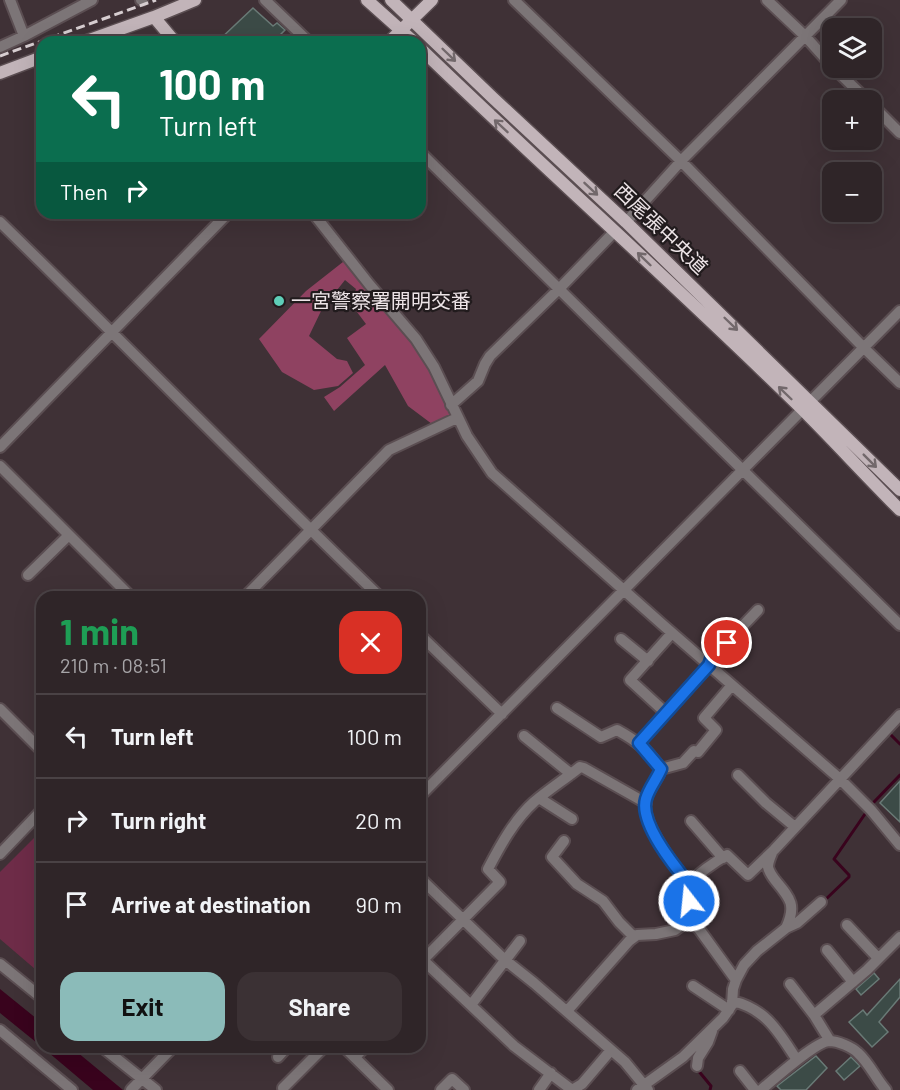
<!DOCTYPE html>
<html lang="en">
<head>
<meta charset="utf-8">
<style>
  body { margin:0; font-family:Barlow,"Noto Sans JP",sans-serif; background:#3b3134; color:#f1f3f6; height:100vh; display:flex; flex-direction:column; font-size:22px; white-space:nowrap }
  * { box-sizing:border-box; margin:0 }
  p { font-size:20px; color:#a7a5a8 }
  .icon { flex:none; width:33px; height:33px; fill:none; stroke:currentColor; stroke-width:2; stroke-linecap:round; stroke-linejoin:round }
  .map { position:relative; flex:1; overflow:hidden }
  .sheet { position:absolute; left:36px; top:591px; width:390px; height:462px; display:flex; flex-direction:column; background:#2f2528; border-radius:18px; box-shadow:0 6px 24px #0002,0 0 0 2px #4a4245 }
  .sheet>* { flex:none }
  .hud { position:absolute; left:36px; top:36px; width:390px; height:183px; border-radius:18px; box-shadow:0 6px 24px #0002,0 0 0 2px #4a4245; background:#0b6e4f; color:#fff; overflow:hidden }
  .controls { position:absolute; left:822px; top:18px; display:grid; gap:12px }
  .controls a { display:grid; place-items:center; width:60px; height:60px; border-radius:12px; background:#2f2528; box-shadow:0 6px 24px #0002,0 0 0 2px #4a4245; font-size:30px }
  .pin { position:absolute; display:grid; place-items:center; width:51px; height:51px; color:#fff; margin:-26px; border:3px solid #fff; border-radius:50%; box-shadow:0 2px 6px #0007 }
  .me { position:absolute; width:66px; margin:-33px; rotate:344deg; stroke-linejoin:round; filter:drop-shadow(0 0 4px #0008) }
  .turn { display:flex; align-items:center; gap:21px; height:126px; padding:0 24px; font-size:27px }
  .turn .icon { width:78px; height:78px; stroke-width:2.5 }
  .turn b { display:block; font-size:42px; line-height:51px }
  .then { display:flex; align-items:center; height:57px; padding:0 24px; background:#0003; gap:12px; font-size:22px }
  .round { display:grid; place-items:center; flex:none; width:63px; height:63px; border-radius:18px; background:#3b3134 }
  .overview { display:flex; align-items:center; justify-content:space-between; height:102px; padding:0 24px }
  h1 { font-size:36px; font-weight:700; line-height:45px; color:#1e9e55 }
  .button { display:flex; gap:12px; margin-top:auto; padding:12px 24px }
  .button a { flex:1; height:69px; border-radius:18px; background:#8bbbb9; color:#111; font-size:24px; font-weight:700; line-height:69px; text-align:center }
  .button a+a { background:#3b3134; color:#f1f3f6 }
  ul { padding:0; list-style:none }
  li { display:flex; align-items:center; gap:18px; height:84px; padding:0 24px; border-top:2px solid #4a4245 }
  li div { flex:1 }
  li b { display:block; font-size:22px }
  li em { font-style:normal }
  .map>svg:first-child { display:block }
  .green { fill:#6e2c48 }
  .forest { fill:#8f4261 }
  .water { fill:#39031d }
  .lines { fill:none; stroke-linecap:round; stroke-linejoin:round }
  .stream { stroke:#39031d; stroke-width:3 }
  .building { fill:#3c4b47; stroke:#697a76; stroke-width:1.5 }
  .minor-casing { stroke:#5b4e52; stroke-width:14 }
  .major-casing { stroke:#5b4e52; stroke-width:15 }
  .minor { stroke:#7c7577; stroke-width:10 }
  .major { stroke:#c2b4b9; stroke-width:12 }
  .rail { stroke:#d7ced1; stroke-width:3; stroke-dasharray:9 4.5; stroke-linecap:butt }
  .oneway { stroke:#72686b }
  .route-casing { stroke:#114b97; stroke-width:15 }
  .route { stroke:#1a73e8; stroke-width:10 }
  .poi-dot { fill:#5eceb8; stroke:#211b1d; stroke-width:2 }
  .labels { text-anchor:middle; stroke-width:4.5; stroke-linejoin:round; paint-order:stroke }
  .street-label { font-size:20px; fill:#ede4e7; stroke:#211b1d }
  .poi-label { font-size:20px; fill:#ede4e7; stroke:#211b1d; text-anchor:start }
</style>
</head>
<body>
<div class="map">
<svg width="900" height="1090" viewBox="0 0 900 1090">
  <rect width="100%" height="100%" fill="#3f3136"/>
  <!-- green -->
  <path class="green" d="M42,830V975L0,939V872Z"/>
  <!-- forest -->
  <path class="forest" d="M348,258L416,339L457,418L436,427L408,406L385,365L334,411L324,397L340,387L365,365L347,338L366,324L351,304L356,289L345,280L322,309L309,336L337,359L347,361L353,373L338,386L314,390L282,372L259,339L306,291Z"/>
  <!-- water -->
  <path class="water" d="M0,989L42,1023V1047L0,1013Z
    M42,1047H71L123,1090H93Z"/>
  <g class="lines">
    <!-- stream -->
    <path class="stream" d="M891,735L900,744
      M874,802L900,775
      M825,900L849,877V875L834,859L865,814
      M697,1069L711,1086L710,1090"/>
  </g>
  <!-- building -->
  <path class="building" d="M253,8L273,26L277,23L285,30L273,42H217Z
    M900,781V822L880,803Z
    M874,973L879,979L861,995L856,989Z
    M900,979V997L879,1022L888,1032L872,1047L849,1022L863,1010L867,1015Z
    M816,1056L827,1068L806,1090H781L777,1086Z
    M851,1057L860,1066L844,1080L836,1071Z"/>
  <g class="lines">
    <!-- minor casing -->
    <g class="minor-casing">
      <path id="minor" d="M10,0L24,36
        M141,0H142
        M265,0L309,42
        M514,0L681,161L863,347L900,383
        M767,0L805,36L832,66
        M0,47L24,36L92,0
        M834,68L867,100
        M872,105L900,133
        M420,152L900,625
        M313,213L369,284L416,339L434,367L467,436L492,473L663,625L840,779L871,810L900,845
        M0,222C127,346 252,474 380,597
        M626,222L681,161L841,0
        M451,405L478,381L485,364L490,356L559,289L615,231
        M0,447L228,213
        M0,466L131,597
        M28,575L69,535
        M245,597L389,450L457,418
        M420,635L502,714
        M621,639L648,661
        M557,708L601,737L617,730C639,742 646,749 661,769C657,780 649,788 646,799C639,822 675,867 690,885
        M0,709L42,751
        M666,713L630,680L672,633
        M524,736L571,774
        M639,743L709,665L711,659L758,610
        M661,769L683,763L694,751L698,752L716,730L704,718L732,685
        M738,775L766,803L795,827
        M420,796L900,311
        M539,798L572,819
        M691,821L723,858
        M564,841L552,857L577,884L603,901L619,922L634,937
        M772,853C770,858 768,862 768,867C769,872 772,876 775,880C790,898 797,905 786,928
        M0,854L42,810
        M420,878L505,960L534,983L625,1062L648,1090
        M690,919L699,929L736,980
        M847,925L878,958
        M827,950L853,982
        M0,964L42,998
        M790,984L814,1015L830,1041
        M693,986L729,1010
        M732,1001C767,1009 779,1033 797,1060
        M471,1005L520,941
        M567,1011L629,941L637,935L656,934L675,930L690,919C689,908 687,895 690,885C693,876 718,860 727,855L748,875L774,850L900,715
        M814,1015L867,970L900,937
        M0,1030L72,1090
        M102,1047L156,1090
        M344,1047L388,1090
        M611,1050L582,1084L572,1090L514,1046L423,960L500,882L488,869C500,846 514,820 534,802C548,790 565,779 580,767L584,768L646,803
        M278,1057L287,1047
        M355,1057L365,1047
        M697,1066L698,1058L708,1042L712,1031
        M740,1071L755,1090
        M283,1088L324,1047
        M131,1090L173,1047
        M441,1090L452,1079L464,1090
        M539,1090L551,1073
        M637,1090L683,1057L723,1018L732,1005L733,989L736,980L744,965L757,951L786,928L797,923L821,902
        M761,1090C773,1080 815,1042 829,1041C838,1041 852,1047 858,1053C870,1064 876,1079 886,1090"/>
    </g>
    <!-- major casing -->
    <g class="major-casing">
      <path id="major" d="M367,0L414,42
        M391,0L493,98L626,222L900,490
        M154,17L175,42
        M84,42L154,17L195,0
        M389,42L432,0
        M420,48C546,170 677,286 802,409C835,442 867,477 900,510
        M0,73L42,57"/>
    </g>
    <!-- minor -->
    <use href="#minor" class="minor"/>
    <!-- major -->
    <use href="#major" class="major"/>
    <!-- rail -->
    <path class="rail" d="M0,56L156,0"/>
  </g>
  <!-- one-way arrows -->
  <defs><path id="oneway-shaft" d="M-6 0H5M1.5-3L5.5 0L1.5 3" fill="none" stroke-width="1.6" stroke-linecap="round" stroke-linejoin="round" transform="scale(1.5)"/></defs>
  <g class="oneway">
    <use href="#oneway-shaft" transform="translate(449 55) rotate(44)"/>
    <use href="#oneway-shaft" transform="translate(501 126) rotate(-137)"/>
    <use href="#oneway-shaft" transform="translate(591 189) rotate(43)"/>
    <use href="#oneway-shaft" transform="translate(644 259) rotate(-136)"/>
    <use href="#oneway-shaft" transform="translate(731 324) rotate(44)"/>
    <use href="#oneway-shaft" transform="translate(785 393) rotate(-136)"/>
    <use href="#oneway-shaft" transform="translate(870 461) rotate(45)"/>
  </g>
  <g class="lines">
    <!-- route casing -->
    <g class="route-casing">
      <path id="route" d="M689,901L690,885C675,867 639,823 646,799C649,788 657,779 661,769L639,743L709,665L711,659L727,643"/>
    </g>
    <!-- route -->
    <use href="#route" class="route"/>
  </g>
  <!-- markers -->
  <circle class="poi-dot" cx="279" cy="301" r="6"/>
  <g class="labels">
    <!-- street labels -->
    <g class="street-label">
      <text transform="translate(661 229) rotate(44)" y="7">西尾張中央道</text>
    </g>
    <!-- poi labels -->
    <g class="poi-label">
      <text x="291" y="308">一宮警察署開明交番</text>
    </g>
  </g>
</svg>
<div class="controls">
<a><svg class="icon" aria-label="layers" viewBox="0 0 24 24"><path d="M12 4l9 5-9 5-9-5zM3 14l9 5 9-5"/></svg></a>
<a>+</a>
<a>−</a>
</div>
<div class="pin" style="left:727px;top:643px;background:#d93025"><svg class="icon" aria-label="arrive" viewBox="0 0 24 24"><path d="M6 21V4h12l-3 4 3 4H6"/></svg></div>
<svg class="me" style="left:689px;top:901px" viewBox="-20 -20 40 40"><circle r="17" fill="#1a73e8" stroke="#fff" stroke-width="3"/><path d="M0-11L8 9 0 5-8 9z" fill="#fff"/></svg>
<div class="hud">
<div class="turn"><svg class="icon" aria-label="left" viewBox="0 0 24 24"><path d="M17 20v-9H6M10 6l-5 5 5 5"/></svg><div><b>100 m</b>Turn left</div></div>
<div class="then">Then<svg class="icon" aria-label="right" viewBox="0 0 24 24"><path d="M7 20v-9h11M14 6l5 5-5 5"/></svg></div>
</div>
<section class="sheet">
<div class="overview"><div><h1>1 min</h1><p>210 m · 08:51</p></div><a class="round" style="background:#d93025;color:#fff"><svg class="icon" aria-label="close" viewBox="0 0 24 24"><path d="M6 6l12 12M18 6L6 18"/></svg></a></div>
<ul>
<li><svg class="icon" aria-label="left" viewBox="0 0 24 24"><path d="M17 20v-9H6M10 6l-5 5 5 5"/></svg><div><b>Turn left</b></div><em>100 m</em></li>
<li><svg class="icon" aria-label="right" viewBox="0 0 24 24"><path d="M7 20v-9h11M14 6l5 5-5 5"/></svg><div><b>Turn right</b></div><em>20 m</em></li>
<li><svg class="icon" aria-label="arrive" viewBox="0 0 24 24"><path d="M6 21V4h12l-3 4 3 4H6"/></svg><div><b>Arrive at destination</b></div><em>90 m</em></li>
</ul>
<div class="button"><a>Exit</a><a>Share</a></div>
</section>
</div>
</body>
</html>
